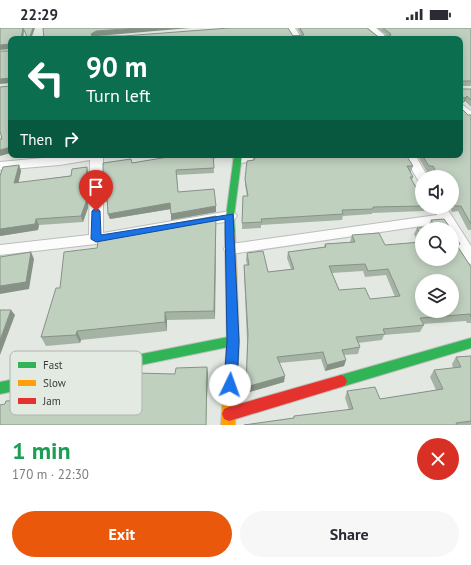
<!DOCTYPE html>
<html lang="en">
<head>
<meta charset="utf-8">
<style>
  body { margin:0; font-family:"PT Sans",sans-serif; background:#f7f7f7; color:#2b2b33; height:100vh; display:flex; flex-direction:column; font-size:15px; white-space:nowrap }
  * { box-sizing:border-box; margin:0 }
  p { font-size:13px; color:#7c7c81 }
  .icon { flex:none; width:22px; height:22px; fill:none; stroke:currentColor; stroke-width:2; stroke-linecap:round; stroke-linejoin:round }
  .map { position:relative; height:397px; overflow:hidden }
  .panel { display:flex; flex-direction:column; background:#fff; flex:1 }
  .panel>* { flex:none }
  .banner { position:absolute; left:8px; top:8px; width:455px; height:122px; border-radius:8px; box-shadow:0 2px 10px #0003; background:#0b6e4f; color:#fff; overflow:hidden }
  .fabs { position:absolute; left:415px; top:142px; display:grid; gap:8px }
  .fabs a { display:grid; place-items:center; width:44px; height:44px; border-radius:50%; background:#fff; box-shadow:0 2px 10px #0003; font-size:20px }
  .pin { position:absolute; display:grid; place-items:center; width:34px; height:34px; color:#fff; margin:-41px -17px; border-radius:50% 50% 50% 0; rotate:-45deg; box-shadow:0 0 4px #0007 }
  .pin .icon { rotate:45deg }
  .me { position:absolute; width:44px; margin:-22px; rotate:3deg; stroke-linejoin:round; filter:drop-shadow(0 0 3px #0008) }
  .turn { display:flex; align-items:center; gap:14px; height:84px; padding:0 12px; font-size:18px }
  .turn .icon { width:52px; height:52px; stroke-width:2.5 }
  .turn b { display:block; font-size:28px; line-height:34px }
  .then { display:flex; align-items:center; height:38px; padding:0 12px; background:#0003; gap:8px; font-size:15px }
  .round { display:grid; place-items:center; flex:none; width:42px; height:42px; border-radius:21px; background:#f7f7f7 }
  .summary { display:flex; align-items:center; justify-content:space-between; height:68px; padding:0 12px }
  h1 { font-size:24px; font-weight:700; line-height:30px; color:#1e9e55 }
  .cta { display:flex; gap:8px; margin-top:auto; padding:8px 12px }
  .cta a { flex:1; height:46px; border-radius:24px; background:#ea580c; color:#fff; font-size:16px; font-weight:700; line-height:46px; text-align:center }
  .cta a+a { background:#f7f7f7; color:#2b2b33 }
  .status { display:flex; justify-content:space-between; align-items:center; height:28px; padding:0 20px; background:#fff; direction:ltr }
  .status svg { height:11px; fill:currentColor }
  .map>svg:first-child { display:block }
  .lines { fill:none; stroke-linecap:round; stroke-linejoin:round }
  .street-casing { stroke:#bbbebb; stroke-width:2 }
  .fast-casing { stroke:#bbbebb; stroke-width:2 }
  .slow-casing { stroke:#bbbebb; stroke-width:2 }
  .jam-casing { stroke:#bbbebb; stroke-width:2 }
  .street { fill:#fbfcfb; fill-rule:evenodd }
  .fast { fill:#30b455; fill-rule:evenodd }
  .slow { fill:#ff9f0a; fill-rule:evenodd }
  .jam { fill:#e5322d; fill-rule:evenodd }
  .wall { fill:#a5b3a4; fill-rule:evenodd }
  .shaded-wall { fill:#869286 }
  .building { fill:#c0d0bf; stroke:#869286; fill-rule:evenodd }
  .route { fill:#1a73e8; stroke:#114b97 }
  .key { fill:#e2eae1; stroke:#b0b6af; stroke-width:1 }
  .key-label { font-size:11px; fill:#3b3e3a }
</style>
</head>
<body>
<div class="status"><b>22:29</b><svg viewBox="0 0 49 12"><path d="M0 12V9h3v3zM5 12V6h3v6zM10 12V3h3v9zM15 12V0h3v12zM26 1h20v11H26zM47 4h2v5h-2z"/></svg></div>
<div class="map">
<svg width="471" height="397" viewBox="0 0 471 397">
  <rect width="100%" height="100%" fill="#e3e8e3"/>
  <g class="lines">
    <!-- street casing -->
    <g class="street-casing">
      <path id="street" d="M287,0H295L302,11H294Z
        M368,0H376L389,11H380Z
        M460,75L471,83V92L467,91L460,84Z
        M75,127H103V205L230,183L235,185L237,188L235,191L230,193L96,216L0,227V217L89,207L90,132L59,137L0,142V134Z
        M245,127H293L287,130L239,135L233,131L235,129Z
        M403,127H415L428,149H422V153L418,152Z
        M432,179H446L471,218V236L466,234L452,211V201H446L442,195L231,226L226,225L224,221L226,217L231,216L437,187Z"/>
    </g>
    <!-- fast casing -->
    <g class="fast-casing">
      <path id="fast" d="M234,127H242L234,188L235,205L230,208L225,205L226,188Z
        M233,308L237,309L239,313L237,317L233,318L0,366V354Z
        M471,310V320L341,359L337,357L335,353L337,349L341,347Z"/>
    </g>
    <!-- slow casing -->
    <g class="slow-casing">
      <path id="slow" d="M230,202L235,205L239,313L235,397H221L227,313L225,205Z"/>
    </g>
    <!-- jam casing -->
    <g class="jam-casing">
      <path id="jam" d="M341,347L345,349L347,353L345,357L341,359L229,393L224,391L222,386L224,381L229,379Z"/>
    </g>
    <!-- street -->
    <use href="#street" class="street"/>
    <!-- fast -->
    <use href="#fast" class="fast"/>
    <!-- slow -->
    <use href="#slow" class="slow"/>
    <!-- jam -->
    <use href="#jam" class="jam"/>
  </g>
  <!-- wall -->
  <path class="wall" d="M297,0H367L381,11H44L97,8H96L301,7Z
    M377,0H471V58H461V61H471V79L465,73L463,75L461,74L460,79L468,87H471V202H468L458,183L452,184L450,179H452V149H434L431,144H427L417,127H460V11H383L384,8H388Z
    M221,128L213,130L214,145L177,147L178,164L216,178V184L171,192V181L110,191L108,186L107,174H104L103,169L132,135L168,129Z
    M254,130L413,138L411,144H410L413,149L412,152L422,170V179H426L424,183L372,185V186L343,188L342,192L261,197V200L242,201L243,168H247L245,157V151L253,132Z
    M19,137L21,143L18,155L88,145V180L83,194L39,197L38,202L0,208Z
    M216,188L215,291L167,292V303L81,312L80,315L46,318L41,309L60,260L97,220L140,205Z
    M431,192L451,201H422V231L452,203L460,216L458,219L471,239V295H467L466,293L423,296L424,297L420,304L384,307L382,312L358,315L360,319L358,326L344,327L346,332L344,338L325,343L321,331L279,335L284,354L246,365L247,313L244,244V237H247L246,232L247,225L268,244L291,241L287,230L288,224L324,219L325,216L350,214L352,207L385,217L418,214L414,206L417,200L428,199ZM363,243L365,249L386,247L395,269L370,271L339,262L332,245Z
    M471,328V397H244L293,390L294,388L349,382L345,370L347,363L380,371L436,362L430,349L434,342L453,340L452,336L456,329Z"/>
  <!-- shaded-wall -->
  <path class="shaded-wall" d="M23,0L24,3L23,11H21Z
    M33,0H35L31,11H29Z
    M138,0H190L97,8L92,11L91,6L96,3Z
    M10,16L11,21L0,22V17Z
    M10,50L11,55L0,56V51Z
    M467,68L465,73L463,75L465,70Z
    M11,119V125L0,128V122Z
    M213,127H221V128L213,131Z
    M19,137L21,143L17,162L14,155Z
    M87,139L88,145V180L83,194L81,188Z
    M170,175L171,181L110,191L108,186Z
    M216,178V184L171,192V186Z
    M216,188V197L215,291L214,283Z
    M36,191L39,197L38,202L0,208V201Z
    M31,224L34,231L29,261L0,266V258Z
    M11,282L15,287L0,327V312Z
    M165,284L167,292V303L165,294Z
    M77,303L81,312L80,315L76,307Z
    M346,332L344,338L325,343L327,337Z
    M207,339L208,345L206,397Z
    M285,348L284,354L246,365V359Z
    M65,363L68,369L66,379L63,373Z"/>
  <!-- building -->
  <path class="building" d="M0,0H23L21,11H11V119L0,122V111H2L0,103V59L10,58V50L0,51V23H11L10,16L0,17Z
    M23,0H33L29,11H28Z
    M43,0H138L96,3L91,6L92,8H124L229,0H288L293,8L304,7L300,0H367L381,11H44Z
    M383,0H471V53H461V61H471V72L467,68L465,70L461,69L460,79L468,87H471V196L461,178H455L452,173V149H439L433,138H429L422,127H460V11H385L384,8H390L391,6Z
    M168,127H213L214,140L176,142L178,164L214,161L216,178L171,186L170,175L108,186L107,168L103,169V135L131,131L132,135L168,129Z
    M279,127H406L413,138H407L413,149H410L422,170V178L373,179V181L342,182L343,186L261,191L262,194L242,195L243,168H248L245,151L247,133L254,132V130Z
    M19,137L14,155L71,148L72,141L87,139L86,174L81,188L36,191L35,196L0,201V148L3,139Z
    M216,188L214,283L165,284V294L77,303L76,307L41,309L56,260H60L64,224L97,220L99,208L140,205V201L171,198V196Z
    M444,191L451,201H422V209L417,200L435,199L431,192Z
    M452,203L460,216H456L471,239V289L470,286L420,290L424,297L383,301L385,306L356,309L360,319L342,322L346,332L327,337L323,324L277,329L285,348L246,359L248,306L244,237H249L247,225L263,223L268,244L294,241L288,224L326,219L325,216L355,214L352,207L379,205L385,217L422,214V231H452ZM365,236L368,243L388,241L400,268L370,271L365,260L339,262L329,238ZM422,253H452V283H422Z
    M31,224L26,254L0,258V229Z
    M0,282H11L0,312Z
    M471,328V393L456,395L457,397H244L294,390V388L353,381L347,363L375,359L380,371L443,361L434,342L461,339L456,329Z
    M207,339L206,397H0V377L5,376L6,373L36,371L38,365L65,363L63,373L93,370L95,357L132,353L134,345L175,346L176,340Z"/>
  <!-- route -->
  <path class="route" d="M96,180L100,183L101,207L233,186L239,313L237,357L235,361L230,363L226,361L224,357L227,313L225,191L96,214L91,211L92,183Z"/>
  <!-- legend -->
  <rect x="10" y="323" width="132" height="64" rx="6" class="key"/>
  <rect x="18" y="334" width="18" height="6" fill="#30b455"/>
  <rect x="18" y="352" width="18" height="6" fill="#ff9f0a"/>
  <rect x="18" y="370" width="18" height="6" fill="#e5322d"/>
  <g class="key-label">
    <text x="43" y="341">Fast</text>
    <text x="43" y="359">Slow</text>
    <text x="43" y="377">Jam</text>
  </g>
</svg>
<div class="fabs">
<a><svg class="icon" aria-label="sound" viewBox="0 0 24 24"><path d="M4 9h4l5-4v14l-5-4H4zM17 9q2 3 0 6"/></svg></a>
<a><svg class="icon" aria-label="search" viewBox="0 0 24 24"><circle cx="10" cy="10" r="6"/><path d="M15 15l6 6"/></svg></a>
<a><svg class="icon" aria-label="layers" viewBox="0 0 24 24"><path d="M12 4l9 5-9 5-9-5zM3 14l9 5 9-5"/></svg></a>
</div>
<div class="pin" style="left:96px;top:183px;background:#d93025"><svg class="icon" aria-label="arrive" viewBox="0 0 24 24"><path d="M6 21V4h12l-3 4 3 4H6"/></svg></div>
<svg class="me" style="left:230px;top:357px" viewBox="-20 -20 40 40"><circle r="19" fill="#fff"/><path d="M0-13L10 11 0 6-10 11z" fill="#1a73e8"/></svg>
<div class="banner">
<div class="turn"><svg class="icon" aria-label="left" viewBox="0 0 24 24"><path d="M17 20v-9H6M10 6l-5 5 5 5"/></svg><div><b>90 m</b>Turn left</div></div>
<div class="then">Then<svg class="icon" aria-label="right" viewBox="0 0 24 24"><path d="M7 20v-9h11M14 6l5 5-5 5"/></svg></div>
</div>
</div>
<section class="panel">
<div class="summary"><div><h1>1 min</h1><p>170 m · 22:30</p></div><a class="round" style="background:#d93025;color:#fff"><svg class="icon" aria-label="close" viewBox="0 0 24 24"><path d="M6 6l12 12M18 6L6 18"/></svg></a></div>
<div class="cta"><a>Exit</a><a>Share</a></div>
</section>
</body>
</html>
